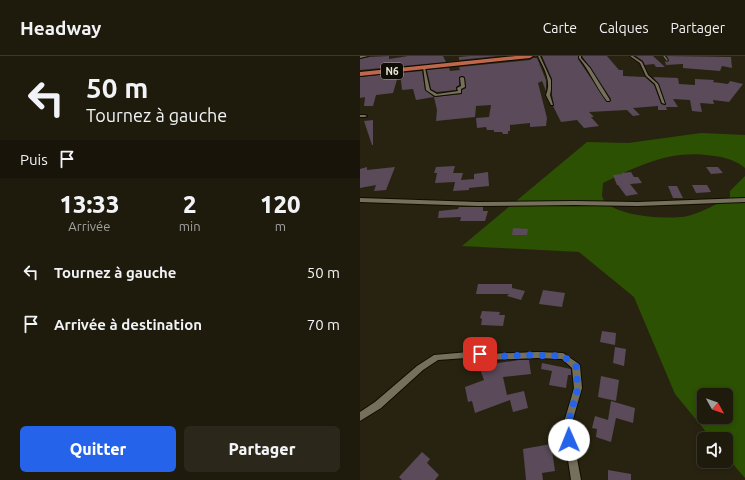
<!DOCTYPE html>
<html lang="fr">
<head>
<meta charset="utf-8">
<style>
  body { margin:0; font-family:Ubuntu,sans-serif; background:#2b271a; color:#f1f3f6; height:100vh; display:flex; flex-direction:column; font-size:15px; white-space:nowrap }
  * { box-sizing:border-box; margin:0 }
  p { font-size:13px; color:#a1a19d }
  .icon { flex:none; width:22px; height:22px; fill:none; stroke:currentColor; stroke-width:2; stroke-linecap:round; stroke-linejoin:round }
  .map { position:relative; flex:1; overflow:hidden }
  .details { display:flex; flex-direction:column; background:#1e1a0c; width:360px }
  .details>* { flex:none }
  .hud { background:#1e1a0c; color:#f1f3f6; overflow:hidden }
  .needle { width:26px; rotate:130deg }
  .fabs { position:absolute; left:337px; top:332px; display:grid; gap:8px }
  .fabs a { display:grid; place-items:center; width:36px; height:36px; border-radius:6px; background:#1e1a0c; box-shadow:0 2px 6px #0003,0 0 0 1px #3c382d; font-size:20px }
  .pin { position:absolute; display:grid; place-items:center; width:34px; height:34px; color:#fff; margin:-17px; border-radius:8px; box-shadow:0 2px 6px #0006 }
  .me { position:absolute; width:44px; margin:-22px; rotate:359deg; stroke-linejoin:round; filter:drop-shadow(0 0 3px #0008) }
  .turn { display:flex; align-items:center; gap:14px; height:84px; padding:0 20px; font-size:18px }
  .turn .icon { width:52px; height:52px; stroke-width:2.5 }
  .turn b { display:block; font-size:28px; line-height:34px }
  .then { display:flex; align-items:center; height:38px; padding:0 20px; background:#0003; gap:8px; font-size:15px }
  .eta { display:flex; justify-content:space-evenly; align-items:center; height:68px; text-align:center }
  .eta b { font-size:24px; font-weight:800; line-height:28px }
  .action { display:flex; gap:8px; margin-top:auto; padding:8px 20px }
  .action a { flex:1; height:46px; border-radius:6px; background:#2563eb; color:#fff; font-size:16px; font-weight:800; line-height:46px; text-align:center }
  .action a+a { background:#2b271a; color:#f1f3f6 }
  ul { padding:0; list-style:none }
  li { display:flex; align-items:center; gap:12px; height:52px; padding:0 20px }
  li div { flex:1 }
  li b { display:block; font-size:15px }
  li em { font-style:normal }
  header { display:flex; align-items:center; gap:24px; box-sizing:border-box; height:56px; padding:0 20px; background:#1e1a0c; border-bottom:1px solid #3c382d }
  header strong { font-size:19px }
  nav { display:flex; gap:22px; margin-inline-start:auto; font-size:14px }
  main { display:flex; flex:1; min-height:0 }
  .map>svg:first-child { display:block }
  .green { fill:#2c5102; fill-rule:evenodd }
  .building { fill:#5a4a5a }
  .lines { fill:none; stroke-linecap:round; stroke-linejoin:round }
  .lane-casing { stroke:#110c00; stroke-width:2.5 }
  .street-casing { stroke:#110c00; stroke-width:2 }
  .highway-casing { stroke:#110c00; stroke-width:2 }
  .lane { stroke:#75705b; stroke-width:1.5 }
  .street { fill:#75705b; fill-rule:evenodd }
  .highway { fill:#c0684d; fill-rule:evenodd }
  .route { stroke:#2563eb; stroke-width:7; stroke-dasharray:0 12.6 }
  .labels { text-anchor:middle; stroke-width:3; stroke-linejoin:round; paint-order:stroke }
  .shield { fill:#0f0c05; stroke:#a8a59b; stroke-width:1 }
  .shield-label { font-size:10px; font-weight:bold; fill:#eae7db }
</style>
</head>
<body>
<header>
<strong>Headway</strong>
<nav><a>Carte</a><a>Calques</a><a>Partager</a></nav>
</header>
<main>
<section class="details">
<div class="hud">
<div class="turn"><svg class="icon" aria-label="left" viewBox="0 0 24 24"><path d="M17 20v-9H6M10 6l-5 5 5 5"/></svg><div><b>50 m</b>Tournez à gauche</div></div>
<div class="then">Puis<svg class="icon" aria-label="arrive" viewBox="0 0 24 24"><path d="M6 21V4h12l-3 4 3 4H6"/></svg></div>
</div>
<div class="eta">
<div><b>13:33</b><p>Arrivée</p></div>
<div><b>2</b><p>min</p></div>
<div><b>120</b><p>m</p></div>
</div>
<ul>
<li><svg class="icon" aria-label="left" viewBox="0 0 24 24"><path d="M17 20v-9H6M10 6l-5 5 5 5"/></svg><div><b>Tournez à gauche</b></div><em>50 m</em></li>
<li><svg class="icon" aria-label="arrive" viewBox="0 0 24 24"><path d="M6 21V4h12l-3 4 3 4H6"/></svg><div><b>Arrivée à destination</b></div><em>70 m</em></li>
</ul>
<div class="action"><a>Quitter</a><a>Partager</a></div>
</section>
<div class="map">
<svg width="385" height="424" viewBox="0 0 385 424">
  <rect width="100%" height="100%" fill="#282310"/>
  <!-- green -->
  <path class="green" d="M341,77L385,79V112C377,105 365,101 354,100C312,93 280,109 243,127C243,131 242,136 242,140C247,161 311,164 328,160C343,156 356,148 370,141V135L385,120V422L366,400V383H352L315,338L274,241L219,196L102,190L227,86L268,87ZM344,339H366V361H344Z"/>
  <!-- building -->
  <path class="building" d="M29,0V3L48,0H83L86,6L0,14V3L9,1Z
    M110,0H138L99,4V1Z
    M182,0H218V3L247,46H250L251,43L222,0H247L259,14H263V20L285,21L294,29L301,48L305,49L306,48L299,28L293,21L318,22L319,28L335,29V23L354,24L353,26L368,28L370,25L383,28L369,46L353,44L354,48L340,47L342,56L332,55L330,44L313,43L318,51H306L307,54H298V50L273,52L280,59L273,60L267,54L229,56L234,61H231L239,70L224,72L217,64L201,66L193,50L194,49L192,39V23Z
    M276,0H293L305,11H296L294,8L285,9L283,5Z
    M307,0L371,1L372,12L362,10L360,15L323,12V8L306,9L305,5L308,6L309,4Z
    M173,2H177L186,24V35L182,25L178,27L187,62L186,70L170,71V67L150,69V75H148V78H143L142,76H134V74H127L126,71L117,72L116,62L129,61L131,49L116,50L115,61L76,65L77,54L74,41L102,38V34L106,32L105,22L103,20L99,21V29L96,31V34L77,36L71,33L67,14L89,12L90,15L100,14L99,11L170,4Z
    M62,15L65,34L74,41L56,44L53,33L42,34L40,17Z
    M39,17L33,37L16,39L13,50H4L5,41L0,42V21Z
    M13,64V89H12L4,65Z
    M95,110L93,117H103L101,124L114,123V118L128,116L129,130L109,132V134L93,135L95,126L75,127L77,117H74L76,111Z
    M7,111V114L35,111L26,134L14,135L16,129L0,132V113Z
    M346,111H358L363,117L351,118Z
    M271,116L274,121H278L282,127L270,128L278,138L266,140L258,129H257L253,119L262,118V117Z
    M332,129H347L351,136L336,137Z
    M308,130H317L323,142H313Z
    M99,151H123V155H128L125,165H100L101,161L78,162L79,155L98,153Z
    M153,172L168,173L167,179H152Z
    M118,228H152V232L165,235L161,244L147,240L149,238H116Z
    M183,234L205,237L202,251L179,248Z
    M122,255L140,256L139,259H145L143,270L121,269L122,263L120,262Z
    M242,275L256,277L255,289L240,286Z
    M255,291L266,293L264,310L253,307Z
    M159,304H169L171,318L143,321L147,339L164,335L168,352L153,356L150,344L115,357L112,345L108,346L105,331L124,324L120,313L132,308Z
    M182,307L211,313V319H208L206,332L189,329L192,315L181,313Z
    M241,320L259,324L256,345L238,341Z
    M251,345L275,352L273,367L256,362L251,386L236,381L237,373L232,372L235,360L248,364Z
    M191,388L195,415L182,417L183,424H166L163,393Z
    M62,396L70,403L67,407L79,419L75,424H42L39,421Z
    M248,414L271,418V424H248Z"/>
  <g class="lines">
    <!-- lane casing -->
    <g class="lane-casing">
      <path id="lane" d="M304,0L307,4"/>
    </g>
    <!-- street casing -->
    <g class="street-casing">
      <path id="street" d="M0,0H8L0,2Z
        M178,0H180L191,24V34L190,39L193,49H191L186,39C192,25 184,13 178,0Z
        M219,0H221V2L230,12L250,44L249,45H247C236,31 230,15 219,2Z
        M270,0H273L282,6L288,19L298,28L305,48L302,47L295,28L286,20L280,7Z
        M63,11L65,12L70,34L77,38L98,35L97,32L101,30L100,22L102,21L104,22L105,31L101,33V37L75,40L66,34Z
        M0,59H5L7,60L5,61H0Z
        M0,142L118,146L214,145L278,146L385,142V146L278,150L214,149L118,150L0,146Z
        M120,295L127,298L177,296L203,297L219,308L220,310L222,332L211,370L221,424H211L203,370L214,332L212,312L202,303L177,302L127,304L120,301L78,304L63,314L21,352L0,365V356L15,346L57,310L74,299Z"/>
    </g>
    <!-- highway casing -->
    <g class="highway-casing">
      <path id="highway" d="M156,0H173L170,2L0,20V16Z"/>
    </g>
    <!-- lane -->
    <use href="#lane" class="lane"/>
    <!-- street -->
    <use href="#street" class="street"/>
    <!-- highway -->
    <use href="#highway" class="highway"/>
  </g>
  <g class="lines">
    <!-- route -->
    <path class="route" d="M120,298L127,301L165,299L203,300L216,310L218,332L207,370L209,384"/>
  </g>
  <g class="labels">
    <!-- shield labels -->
    <rect class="shield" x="21" y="7" width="22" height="16" rx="3"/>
    <g class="shield-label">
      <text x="32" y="19">N6</text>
    </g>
  </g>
</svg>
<div class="fabs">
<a><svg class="needle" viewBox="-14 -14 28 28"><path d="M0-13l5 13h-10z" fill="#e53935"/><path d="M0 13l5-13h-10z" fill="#a1a19d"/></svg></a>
<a><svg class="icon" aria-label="sound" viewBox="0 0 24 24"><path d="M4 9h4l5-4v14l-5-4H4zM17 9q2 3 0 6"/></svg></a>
</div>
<div class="pin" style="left:120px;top:298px;background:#d93025"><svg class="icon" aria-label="arrive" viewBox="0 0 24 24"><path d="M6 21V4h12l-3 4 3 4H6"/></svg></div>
<svg class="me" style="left:209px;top:384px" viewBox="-20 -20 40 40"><circle r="19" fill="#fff"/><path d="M0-13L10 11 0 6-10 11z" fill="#2563eb"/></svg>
</div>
</main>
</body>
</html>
